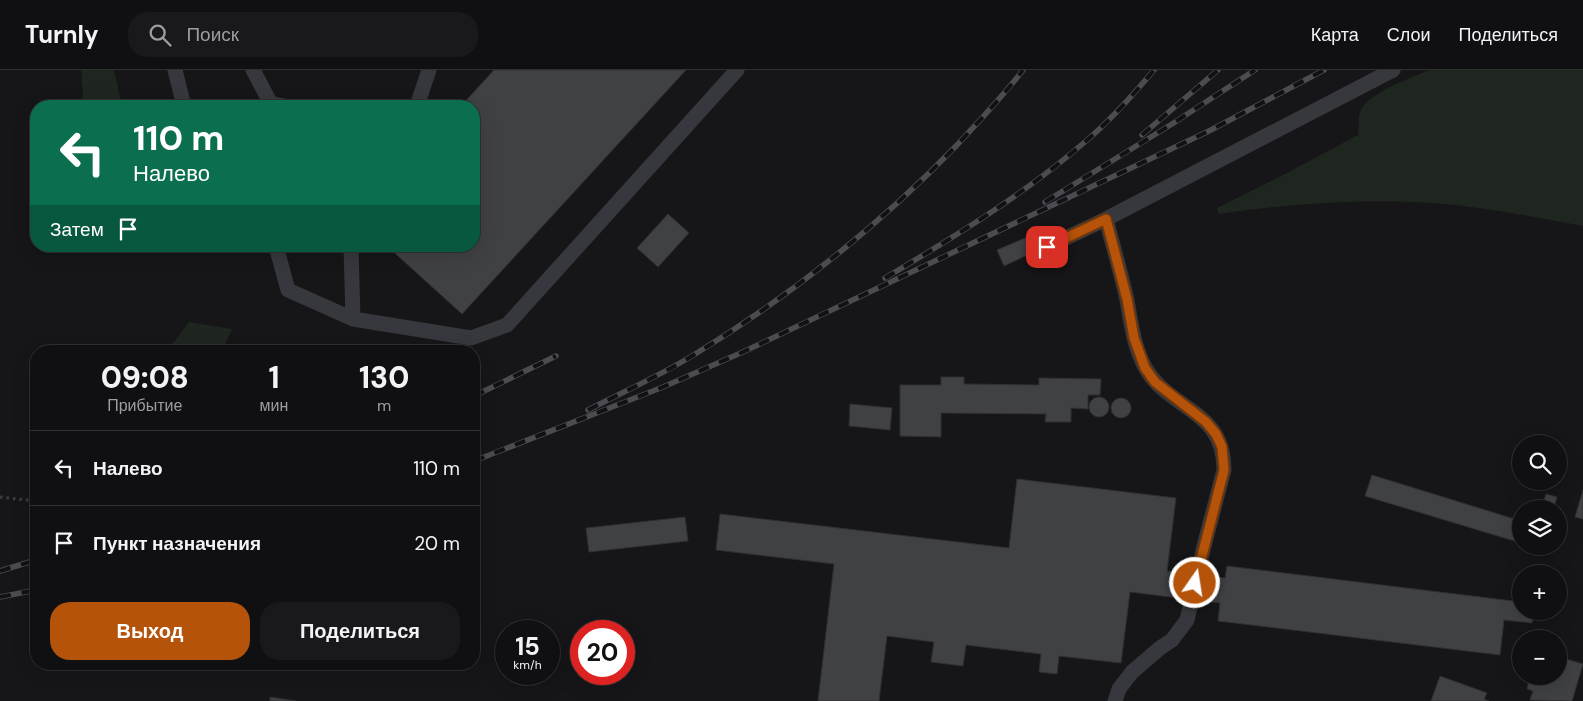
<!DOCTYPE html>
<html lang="ru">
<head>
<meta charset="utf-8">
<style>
  body { margin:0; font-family:"DM Sans",sans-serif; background:#19191b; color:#f1f3f6; height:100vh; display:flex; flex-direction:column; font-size:19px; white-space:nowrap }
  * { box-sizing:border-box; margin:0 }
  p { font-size:16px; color:#9c9d9f }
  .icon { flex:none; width:28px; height:28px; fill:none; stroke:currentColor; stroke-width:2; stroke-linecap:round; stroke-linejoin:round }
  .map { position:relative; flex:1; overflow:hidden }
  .panel { position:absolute; left:30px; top:275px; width:450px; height:325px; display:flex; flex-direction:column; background:#101012; border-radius:20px; box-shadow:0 5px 20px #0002,0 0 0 1px #303032 }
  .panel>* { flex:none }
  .guide { position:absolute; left:30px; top:30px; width:450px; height:152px; border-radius:20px; box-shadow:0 5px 20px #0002,0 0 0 1px #303032; background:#0b6e4f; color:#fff; overflow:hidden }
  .tools { position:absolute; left:1512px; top:365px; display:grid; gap:10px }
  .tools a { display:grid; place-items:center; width:55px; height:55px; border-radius:50%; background:#101012; box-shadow:0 5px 20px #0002,0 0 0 1px #303032; font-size:25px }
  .speed { position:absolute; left:495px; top:550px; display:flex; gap:10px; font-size:25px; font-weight:700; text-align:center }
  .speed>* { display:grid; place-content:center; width:65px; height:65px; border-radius:50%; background:#101012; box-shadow:0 5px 20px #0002,0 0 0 1px #303032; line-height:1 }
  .speed small { font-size:12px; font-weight:400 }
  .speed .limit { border:8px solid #d22; background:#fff; color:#111 }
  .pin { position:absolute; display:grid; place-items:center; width:42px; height:42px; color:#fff; margin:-21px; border-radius:10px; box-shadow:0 2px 8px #0006 }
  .me { position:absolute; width:55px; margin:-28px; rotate:13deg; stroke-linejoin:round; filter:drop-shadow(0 0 4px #0008) }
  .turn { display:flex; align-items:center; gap:18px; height:105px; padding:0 20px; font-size:22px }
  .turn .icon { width:65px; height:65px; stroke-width:2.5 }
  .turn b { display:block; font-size:35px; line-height:42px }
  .then { display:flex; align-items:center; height:48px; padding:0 20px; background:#0003; gap:10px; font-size:19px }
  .eta { display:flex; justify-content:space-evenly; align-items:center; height:85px; text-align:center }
  .eta b { font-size:30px; font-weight:800; line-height:35px }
  .action { display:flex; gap:10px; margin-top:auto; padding:10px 20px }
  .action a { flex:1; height:58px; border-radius:20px; background:#b45309; color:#fff; font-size:20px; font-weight:800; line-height:58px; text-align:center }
  .action a+a { background:#19191b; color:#f1f3f6 }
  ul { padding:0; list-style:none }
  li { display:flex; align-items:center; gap:15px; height:75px; padding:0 20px; border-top:1px solid #303032 }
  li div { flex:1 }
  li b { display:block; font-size:19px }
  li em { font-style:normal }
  header { display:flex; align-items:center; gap:30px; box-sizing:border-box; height:70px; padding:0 25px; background:#101012; border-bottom:1px solid #303032 }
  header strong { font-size:24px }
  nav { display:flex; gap:28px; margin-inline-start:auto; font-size:18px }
  .search { width:350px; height:45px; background:#19191b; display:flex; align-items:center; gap:12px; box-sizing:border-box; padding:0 18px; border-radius:20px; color:#9c9d9f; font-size:19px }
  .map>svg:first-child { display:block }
  .green { fill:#1e261f }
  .building { fill:#404145; stroke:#303034 }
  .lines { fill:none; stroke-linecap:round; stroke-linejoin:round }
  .path { stroke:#3d3f44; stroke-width:3; stroke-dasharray:2.5 4; stroke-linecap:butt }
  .service { stroke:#37383d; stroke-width:15 }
  .rail-casing { stroke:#4a4c52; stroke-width:5.5 }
  .rail { stroke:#111113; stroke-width:4; stroke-dasharray:11; stroke-linecap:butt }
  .route-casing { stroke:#753606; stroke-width:12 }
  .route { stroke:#b45309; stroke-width:9 }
</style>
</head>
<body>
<header>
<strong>Turnly</strong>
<div class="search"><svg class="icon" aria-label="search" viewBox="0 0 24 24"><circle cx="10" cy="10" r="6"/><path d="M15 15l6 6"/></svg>Поиск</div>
<nav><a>Карта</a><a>Слои</a><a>Поделиться</a></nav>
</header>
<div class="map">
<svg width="1583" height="631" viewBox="0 0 1583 631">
  <rect width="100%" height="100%" fill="#161618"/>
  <!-- green -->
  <path class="green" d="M81,0H114L122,36H81L83,24Z
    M1429,0H1583V156C1540,148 1498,140 1455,135C1376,127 1296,133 1219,144L1217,138L1285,104L1358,65C1359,58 1358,49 1360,42C1367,23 1411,8 1429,0Z
    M189,252L232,259L222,281H167Z"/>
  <!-- building -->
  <path class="building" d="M494,0H686L462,244L387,176H474V36H461Z
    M668,144L689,163L658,197L637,178Z
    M1032,165L1038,180L1004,196L997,180Z
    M941,307H964V314L1039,315V308L1101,309L1100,325H1088V339L1071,338V352H1045L1046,344L941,343V367L900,366V315H941Z
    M1089 337a10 10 0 1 1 20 0a10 10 0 1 1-20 0Z
    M1111 338a10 10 0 1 1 20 0a10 10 0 1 1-20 0Z
    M850,334L892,338L890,360L849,356Z
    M1372,405L1521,451V473L1365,426Z
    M1017,409L1176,428L1167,501L1225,508L1227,496L1521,532V541H1534L1532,553L1504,550L1500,585L1218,551L1220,533L1130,522L1121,593L1059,586L1057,604L1039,602L1041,584L966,575L963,596L931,592L934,572L887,566L879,631H818L834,494L716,480L720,444L1009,478Z
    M1583,420V449L1575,447Z
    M1546,424L1557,427L1554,437L1543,434Z
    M685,447L688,471L589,482L586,458Z
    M1559,587L1583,594L1572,631L1530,630L1533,621L1527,619L1530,606H1559Z
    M1440,606L1487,623L1484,629L1489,631H1431Z
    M270,627L296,631H270Z"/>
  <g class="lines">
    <!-- path -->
    <path class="path" d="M0,427L36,431"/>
    <!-- service -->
    <path class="service" d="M175,0L184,36
      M253,0L271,34L284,36
      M417,36L429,0
      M1106,149C1113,176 1121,203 1127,230C1131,253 1134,278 1146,299C1172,342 1224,339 1224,400L1204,476L1187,550L1172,570L1160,578L1132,602L1119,619L1115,631
      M276,176L288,220L353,249L471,268L507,255L737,0
      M351,176L353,249
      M1047,177L1106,149L1393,0"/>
    <!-- rail casing -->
    <g class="rail-casing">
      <path id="rail" d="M1142,65L1218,0
        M1045,132L1172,54L1255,0
        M885,208C954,167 1025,124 1086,71C1111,50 1133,25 1154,0
        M474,326L556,286
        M588,340C623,322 659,306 692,286C789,227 879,156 958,74C980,50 1003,26 1023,0
        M474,391L663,317L743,282L1209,61L1324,0
        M0,501L36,490
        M0,527L36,520"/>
    </g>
    <!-- rail -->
    <use href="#rail" class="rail"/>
  </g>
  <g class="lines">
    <!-- route casing -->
    <g class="route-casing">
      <path id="route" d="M1047,177L1106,149L1127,229L1134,268L1145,298L1155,312L1206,352L1216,364L1222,377L1224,400L1195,513"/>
    </g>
    <!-- route -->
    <use href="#route" class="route"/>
  </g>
</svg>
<div class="tools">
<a><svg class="icon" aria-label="search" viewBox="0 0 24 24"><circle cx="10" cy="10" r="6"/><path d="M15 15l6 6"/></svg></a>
<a><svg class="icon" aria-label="layers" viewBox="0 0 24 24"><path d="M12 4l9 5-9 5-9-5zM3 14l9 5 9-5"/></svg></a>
<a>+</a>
<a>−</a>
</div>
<div class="speed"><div>15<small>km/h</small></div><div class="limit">20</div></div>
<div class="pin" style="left:1047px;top:177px;background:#d93025"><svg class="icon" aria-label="arrive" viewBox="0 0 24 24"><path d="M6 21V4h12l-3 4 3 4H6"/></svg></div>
<svg class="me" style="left:1195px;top:513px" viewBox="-20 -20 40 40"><circle r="17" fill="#b45309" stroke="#fff" stroke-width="3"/><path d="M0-11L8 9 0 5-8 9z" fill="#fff"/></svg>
<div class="guide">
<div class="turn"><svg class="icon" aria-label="left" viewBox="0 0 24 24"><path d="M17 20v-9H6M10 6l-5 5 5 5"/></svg><div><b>110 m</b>Налево</div></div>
<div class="then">Затем<svg class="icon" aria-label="arrive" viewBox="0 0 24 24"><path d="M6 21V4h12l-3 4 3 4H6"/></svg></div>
</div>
<section class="panel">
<div class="eta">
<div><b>09:08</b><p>Прибытие</p></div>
<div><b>1</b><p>мин</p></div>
<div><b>130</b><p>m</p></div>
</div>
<ul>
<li><svg class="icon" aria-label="left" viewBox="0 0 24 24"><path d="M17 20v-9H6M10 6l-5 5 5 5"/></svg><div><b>Налево</b></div><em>110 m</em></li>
<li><svg class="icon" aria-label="arrive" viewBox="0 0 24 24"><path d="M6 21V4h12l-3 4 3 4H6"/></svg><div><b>Пункт назначения</b></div><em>20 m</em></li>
</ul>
<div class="action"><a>Выход</a><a>Поделиться</a></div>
</section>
</div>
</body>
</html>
